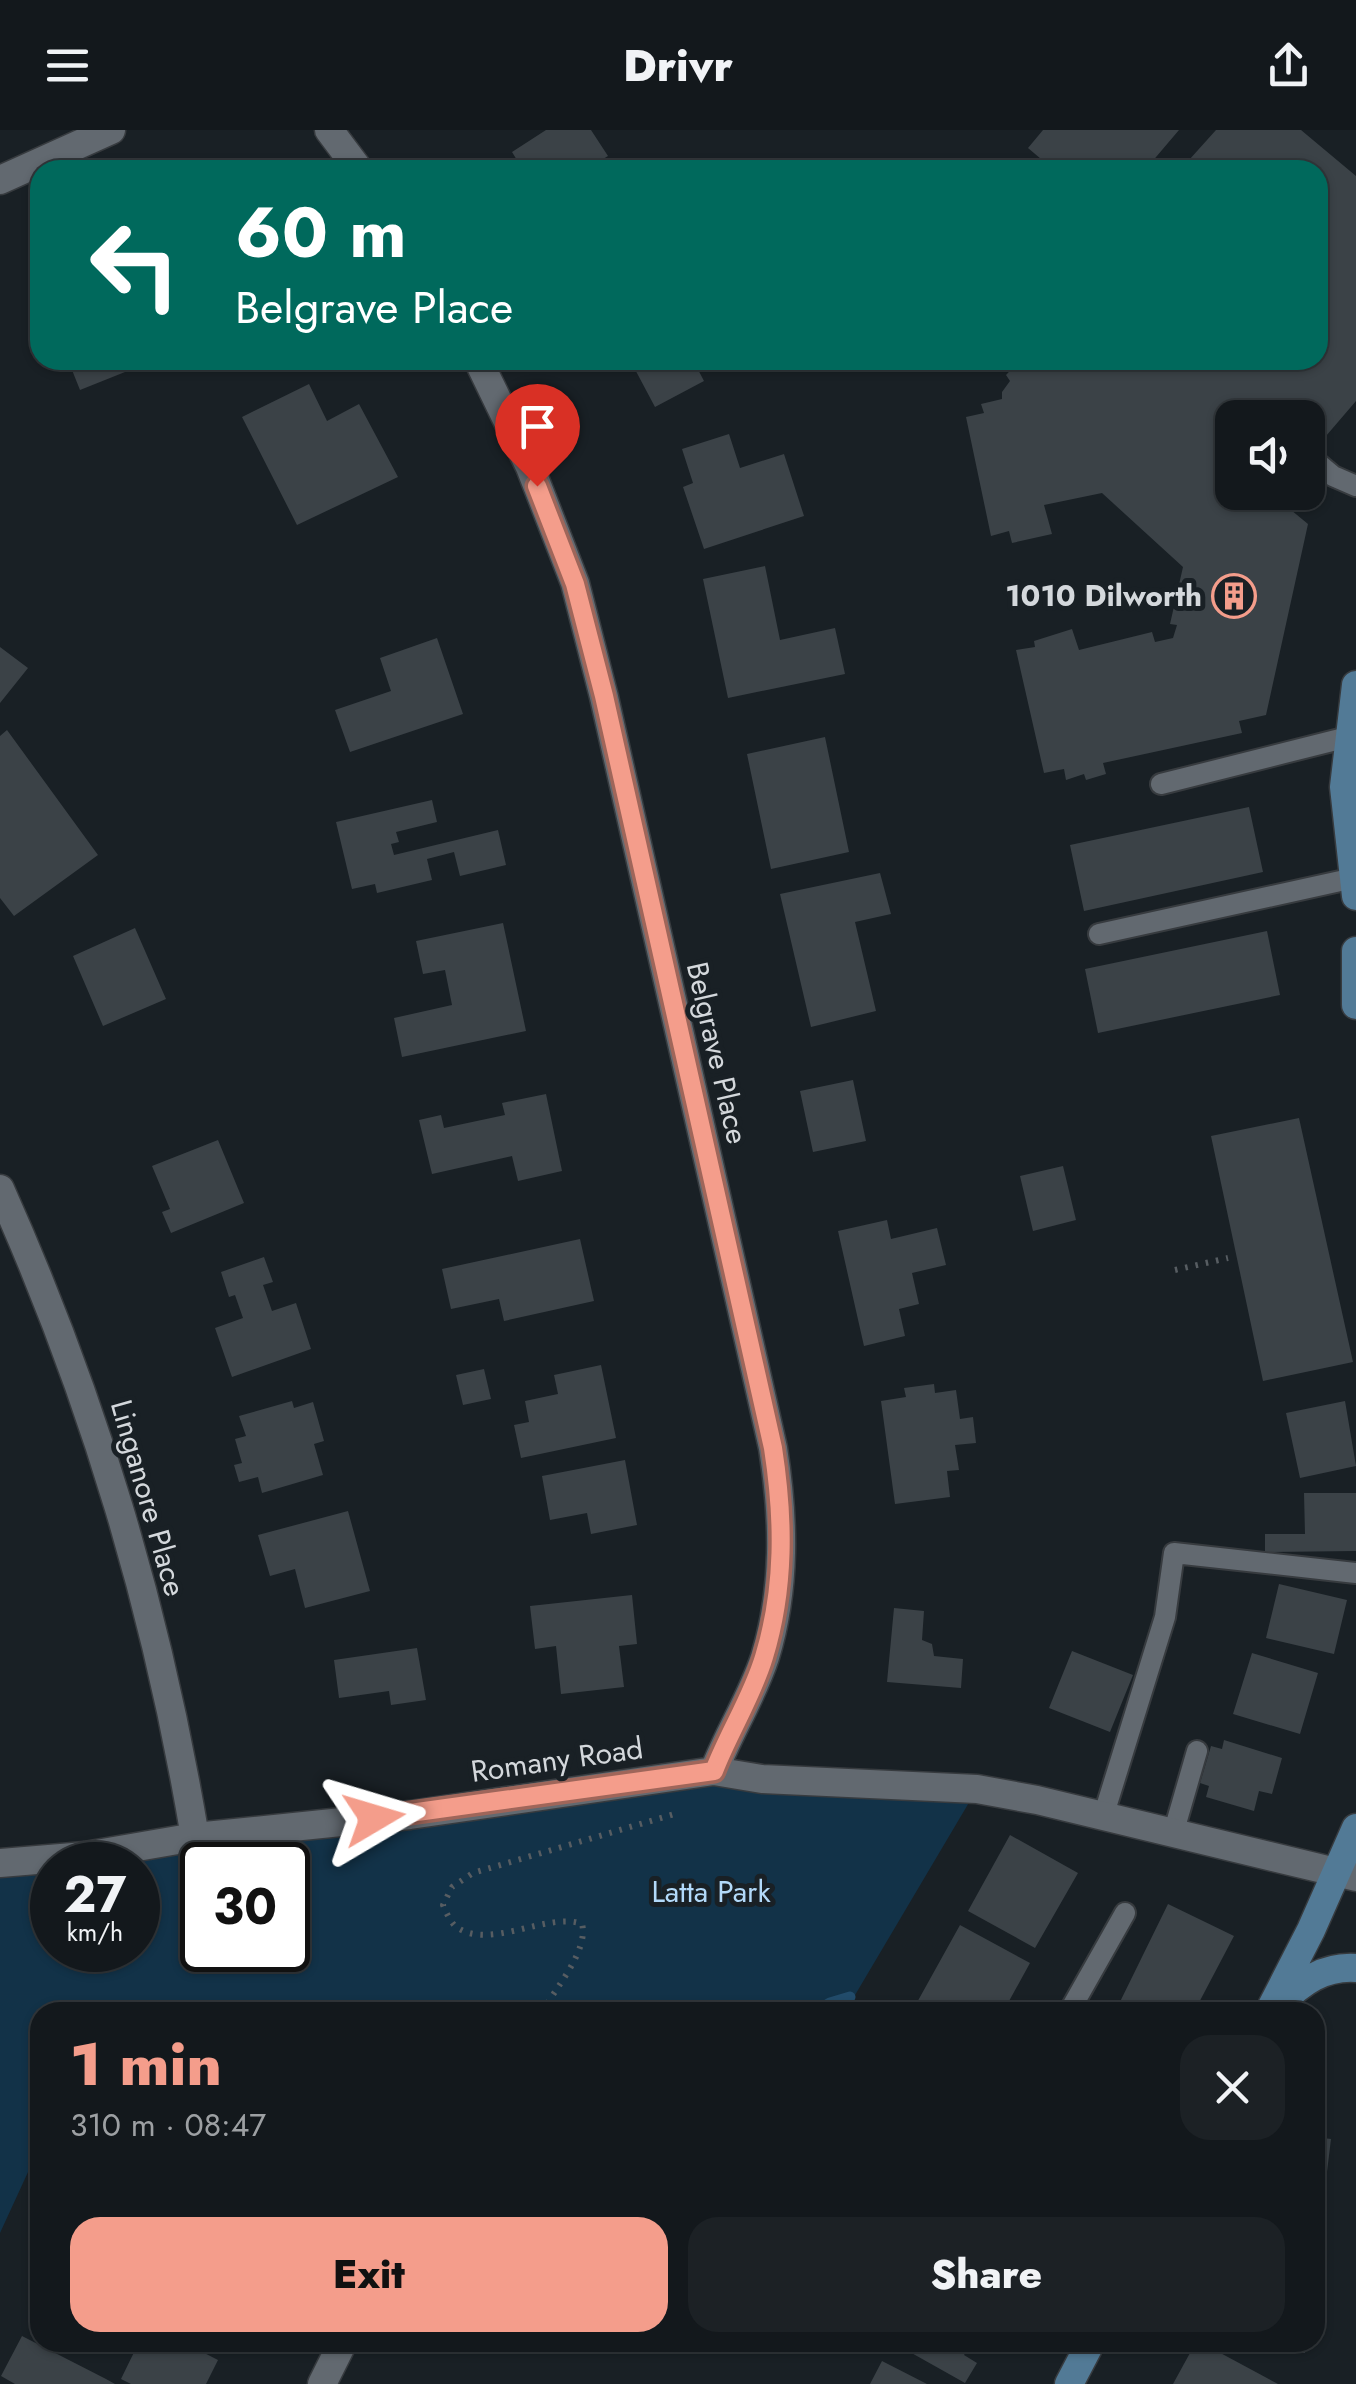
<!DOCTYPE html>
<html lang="en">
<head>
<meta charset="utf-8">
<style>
  body { margin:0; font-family:Jost,sans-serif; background:#1c2125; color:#f1f3f6; height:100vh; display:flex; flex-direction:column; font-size:38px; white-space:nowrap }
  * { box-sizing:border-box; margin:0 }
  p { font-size:32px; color:#9da0a3 }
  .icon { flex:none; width:55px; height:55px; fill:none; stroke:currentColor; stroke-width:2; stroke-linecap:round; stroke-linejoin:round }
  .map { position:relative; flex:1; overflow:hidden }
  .sheet { position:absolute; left:30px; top:1872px; width:1295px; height:350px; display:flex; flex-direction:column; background:#13181c; border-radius:30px; box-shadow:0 2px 8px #0004,0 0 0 2px #32373b }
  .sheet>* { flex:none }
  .banner { position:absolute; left:30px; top:30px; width:1298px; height:210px; border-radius:30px; box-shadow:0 2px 8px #0004,0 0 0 2px #32373b; background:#00695c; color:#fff; overflow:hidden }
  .controls { position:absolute; left:1215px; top:270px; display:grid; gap:20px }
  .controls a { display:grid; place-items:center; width:110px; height:110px; border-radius:20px; background:#13181c; box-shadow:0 2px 8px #0004,0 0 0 2px #32373b; font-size:50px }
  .speed { position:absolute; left:30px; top:1712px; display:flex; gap:20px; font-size:50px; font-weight:700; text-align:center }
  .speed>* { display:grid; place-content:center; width:130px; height:130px; border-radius:50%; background:#13181c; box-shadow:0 2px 8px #0004,0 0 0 2px #32373b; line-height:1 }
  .speed small { font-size:25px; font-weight:400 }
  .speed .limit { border:5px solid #111; border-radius:15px; background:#fff; color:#111 }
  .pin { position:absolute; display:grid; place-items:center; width:85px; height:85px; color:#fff; margin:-102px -42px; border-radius:50% 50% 50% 0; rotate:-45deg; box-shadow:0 0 10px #0007 }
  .pin .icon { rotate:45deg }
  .me { position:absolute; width:110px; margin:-55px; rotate:83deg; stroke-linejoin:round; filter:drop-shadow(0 0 8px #0008) }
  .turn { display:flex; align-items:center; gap:35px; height:210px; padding:0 40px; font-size:45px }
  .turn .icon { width:130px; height:130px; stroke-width:2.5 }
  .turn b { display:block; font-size:70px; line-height:85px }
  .round { display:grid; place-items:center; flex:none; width:105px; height:105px; border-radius:30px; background:#1c2125 }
  .overview { display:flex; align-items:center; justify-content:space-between; height:170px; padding:0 40px }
  h1 { font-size:60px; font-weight:800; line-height:75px; color:#f49d8b }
  .primary-button { display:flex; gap:20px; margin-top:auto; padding:20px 40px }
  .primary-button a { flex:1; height:115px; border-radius:30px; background:#f49d8b; color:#111; font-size:40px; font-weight:800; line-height:115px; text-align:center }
  .primary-button a+a { background:#1c2125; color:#f1f3f6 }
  header { display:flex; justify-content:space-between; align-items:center; height:130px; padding:0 40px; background:#13181c; font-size:45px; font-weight:800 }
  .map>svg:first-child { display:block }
  .green { fill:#123248; fill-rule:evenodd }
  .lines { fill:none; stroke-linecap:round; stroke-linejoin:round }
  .stream { stroke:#224c6b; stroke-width:11 }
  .building { fill:#3b4247 }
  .service-casing { stroke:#373b3f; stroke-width:24 }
  .minor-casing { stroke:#373b3f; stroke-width:31 }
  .secondary-casing { stroke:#373b3f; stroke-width:31 }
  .path { stroke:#575d62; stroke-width:6; stroke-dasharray:2.5 8; stroke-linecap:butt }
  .service { stroke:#626970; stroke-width:20 }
  .minor { stroke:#626970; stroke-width:28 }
  .secondary { stroke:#527a96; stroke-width:28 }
  .route-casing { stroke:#9f665a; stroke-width:25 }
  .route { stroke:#f49d8b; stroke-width:18 }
  .labels { text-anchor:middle; stroke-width:10; stroke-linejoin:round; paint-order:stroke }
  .poi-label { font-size:30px; font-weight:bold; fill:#d4d8dc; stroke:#192025; text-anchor:end }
  .street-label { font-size:30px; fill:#d4d8dc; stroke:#192025 }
  .park-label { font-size:30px; fill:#b2d9f9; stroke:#192025 }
</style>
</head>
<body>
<header><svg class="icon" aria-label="menu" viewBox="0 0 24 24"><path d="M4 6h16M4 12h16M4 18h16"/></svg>Drivr<svg class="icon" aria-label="share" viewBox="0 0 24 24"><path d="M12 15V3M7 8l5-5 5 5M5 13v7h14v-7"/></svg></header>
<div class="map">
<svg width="1356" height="2254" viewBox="0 0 1356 2254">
  <rect width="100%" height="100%" fill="#192025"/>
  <!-- green -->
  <path class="green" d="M714,1641L977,1659L845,1882H40V2016L0,2103V1733ZM52,1735H138V1820H52ZM202,1735H288V1820H202Z"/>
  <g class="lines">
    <!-- stream -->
    <path class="stream" d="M522,1882C552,1878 589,1872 618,1882
      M815,1882L830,1873L850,1867"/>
  </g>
  <!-- building -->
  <path class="building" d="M546,0H591L608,26L595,34L599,40H523L512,22Z
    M1043,0H1179L1145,40H1054L1028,18Z
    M1216,0H1301L1356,46V271L1308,327V288H1232V362H1277L1274,366L1308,394L1266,585L1239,591L1242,603L1103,633L1106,644L1086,650L1084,644L1066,650L1064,639L1044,643L1016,520L1035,517L1034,511L1072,499L1079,520L1152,502L1155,512L1173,508L1177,495L1170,494L1183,437L1102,363L1044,375L1052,404L1012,413L1009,401L991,406L966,287L984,283L981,274L1002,269V262L1010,251L1006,245L1020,230H1318V40H1180Z
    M68,230H155L80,260Z
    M630,230H693L704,251L655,277Z
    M309,254L327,291L359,274L398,347L297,395L242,287Z
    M729,304L740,338L784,324L804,386L704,419L683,357L693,353L682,319Z
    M765,436L780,510L835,498L845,544L728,568L703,449Z
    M437,508L463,584L350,622L335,580L391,561L380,528Z
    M0,517L28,538L0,573Z
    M7,600L98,725L14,786L0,768V606Z
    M825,607L849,722L771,739L747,624Z
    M432,670L437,692L396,702L399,712L391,714L394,725L498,700L506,735L460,746L454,722L427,729L432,750L377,763L375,754L352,759L336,692Z
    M1249,677L1263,742L1084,781L1070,715Z
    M880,743L891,784L855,792L876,881L811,897L780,764Z
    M503,793L526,901L402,927L394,888L452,875L445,840L423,844L416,811Z
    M135,798L166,869L103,896L73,826Z
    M1267,801L1280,865L1098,903L1085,839Z
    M853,950L866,1011L813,1022L800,961Z
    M546,964L562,1041L518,1051L512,1026L432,1044L419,990L441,985L444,998L505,985L502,973Z
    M1299,988L1353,1232L1263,1251L1211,1006Z
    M218,1010L244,1073L171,1103L162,1082L170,1079L152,1036Z
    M1063,1036L1076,1090L1033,1101L1020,1046Z
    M887,1090L891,1109L937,1098L946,1135L912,1143L919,1174L899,1179L905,1206L864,1216L838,1101Z
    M580,1109L594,1171L504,1191L499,1169L451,1179L442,1139Z
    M264,1127L273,1152L263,1155L272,1181L296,1173L311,1219L232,1247L215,1198L243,1188L235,1165L229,1167L221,1142Z
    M601,1235L616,1308L521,1328L514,1295L529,1292L525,1271L558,1264L554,1245Z
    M484,1239L491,1269L463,1275L456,1245Z
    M934,1254L935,1263L956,1260L960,1289L973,1287L976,1313L955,1315L959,1340L947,1341L950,1367L895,1374L881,1271L906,1267L904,1258Z
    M292,1271L294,1278L313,1272L324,1311L314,1314L323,1345L262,1363L258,1347L239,1352L234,1335L242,1333L235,1309L246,1306L239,1286Z
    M1345,1271L1356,1336L1300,1348L1286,1283Z
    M625,1330L637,1395L591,1404L587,1383L550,1390L542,1346Z
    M1304,1363H1356V1421L1265,1422V1404H1305Z
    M348,1381L370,1461L305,1478L295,1439L270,1446L258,1405Z
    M1279,1454L1347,1470L1334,1524L1266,1508Z
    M632,1465L637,1514L619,1516L624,1557L561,1564L556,1516L535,1519L530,1476Z
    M894,1478L924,1481L922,1510L932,1514L934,1526L963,1529L961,1558L887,1552Z
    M417,1518L426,1570L391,1575L389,1561L339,1568L334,1530Z
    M1072,1521L1133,1545L1110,1602L1049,1578Z
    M1252,1523L1318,1543L1300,1604L1233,1584Z
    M1224,1610L1282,1628L1272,1664L1259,1661L1254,1681L1206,1667L1209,1656L1200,1653L1211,1616L1222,1619Z
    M1010,1705L1078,1743L1035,1818L968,1781Z
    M1168,1774L1234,1806L1194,1882H1115Z
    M960,1795L1030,1833L1003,1882H927L915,1876Z
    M1315,2007L1331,2009L1317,2124H1315Z
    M22,2206L106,2249L115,2254H15L1,2246Z
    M139,2212H183L218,2230L206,2254H131L121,2249Z
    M892,2212H971L964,2225L977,2233L965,2253Z
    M1196,2212H1200L1278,2254H1173Z
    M1251,2212H1307L1305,2223L1250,2220Z
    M882,2231L927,2254H870Z"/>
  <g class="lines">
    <!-- service casing -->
    <g class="service-casing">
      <path id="service" d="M1308,325L1333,346L1356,356
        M1161,654L1348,607
        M1099,804L1354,748
        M1103,1687L1165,1487L1174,1423L1356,1443
        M1173,1704L1197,1621
        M1069,1882L1125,1783"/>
    </g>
    <!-- minor casing -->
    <g class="minor-casing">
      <path id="minor" d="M329,0L359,40
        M0,50L111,0
        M478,230L530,337L575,453L604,567L773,1318C784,1388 786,1458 765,1527C752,1567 729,1602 714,1641
        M0,1059C94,1269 157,1480 195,1707
        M0,1733L85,1726L195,1707L410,1685L714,1641L762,1649L977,1659L1037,1670L1356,1747
        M322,2254L343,2212"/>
    </g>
    <!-- secondary casing -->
    <g class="secondary-casing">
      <path id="secondary" d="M1356,555L1344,657L1356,766
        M1356,821V875
        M1279,1874C1302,1852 1323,1836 1356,1838
        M1269,1882L1311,1800L1356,1698
        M1069,2254L1091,2212"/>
    </g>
    <!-- path -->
    <path class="path" d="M1175,1140L1228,1128
      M542,1882C555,1859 589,1820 582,1794C548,1781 488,1822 455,1796C450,1791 446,1782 443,1775L452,1757L473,1743L678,1683"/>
    <!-- service -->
    <use href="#service" class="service"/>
    <!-- minor -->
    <use href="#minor" class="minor"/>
    <!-- secondary -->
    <use href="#secondary" class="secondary"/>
  </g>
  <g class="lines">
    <!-- route casing -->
    <g class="route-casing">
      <path id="route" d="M374,1688L714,1641C729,1602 752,1567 764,1527C785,1458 784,1389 773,1318L604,566L575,454L537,356"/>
    </g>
    <!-- route -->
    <use href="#route" class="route"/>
  </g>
  <!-- icons -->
  <defs>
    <g id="building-ring" transform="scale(2.25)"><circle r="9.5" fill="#192025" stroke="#f49d8b" stroke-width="1.5"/><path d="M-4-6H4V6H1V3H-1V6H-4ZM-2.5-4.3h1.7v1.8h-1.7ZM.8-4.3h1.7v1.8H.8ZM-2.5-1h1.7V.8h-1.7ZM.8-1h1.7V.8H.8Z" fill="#f49d8b"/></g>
  </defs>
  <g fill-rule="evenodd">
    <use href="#building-ring" x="1234" y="466"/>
  </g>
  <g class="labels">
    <!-- poi labels -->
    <g class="poi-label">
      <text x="1202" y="476">1010 Dilworth</text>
    </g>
    <!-- street labels -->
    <g class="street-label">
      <text transform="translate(717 923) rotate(77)" y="10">Belgrave Place</text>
      <text transform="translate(148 1368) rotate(74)" y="10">Linganore Place</text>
      <text transform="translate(557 1630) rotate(-8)" y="10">Romany Road</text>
    </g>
    <!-- park labels -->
    <g class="park-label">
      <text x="711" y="1772">Latta Park</text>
    </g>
  </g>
</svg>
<div class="controls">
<a><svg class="icon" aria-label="sound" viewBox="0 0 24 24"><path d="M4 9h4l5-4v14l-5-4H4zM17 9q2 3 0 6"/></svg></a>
</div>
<div class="speed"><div>27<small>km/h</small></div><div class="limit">30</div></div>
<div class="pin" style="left:537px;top:356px;background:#d93025"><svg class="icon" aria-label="arrive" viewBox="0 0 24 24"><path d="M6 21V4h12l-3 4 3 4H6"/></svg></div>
<svg class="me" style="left:374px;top:1688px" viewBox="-20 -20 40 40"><path d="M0-17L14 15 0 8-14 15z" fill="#f49d8b" stroke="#fff" stroke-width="4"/></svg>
<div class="banner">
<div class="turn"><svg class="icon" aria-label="left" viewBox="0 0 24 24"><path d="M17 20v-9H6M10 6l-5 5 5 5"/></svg><div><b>60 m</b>Belgrave Place</div></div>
</div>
<section class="sheet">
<div class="overview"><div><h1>1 min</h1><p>310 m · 08:47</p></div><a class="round"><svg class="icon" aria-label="close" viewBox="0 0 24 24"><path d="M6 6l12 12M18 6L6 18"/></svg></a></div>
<div class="primary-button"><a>Exit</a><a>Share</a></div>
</section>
</div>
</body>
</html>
